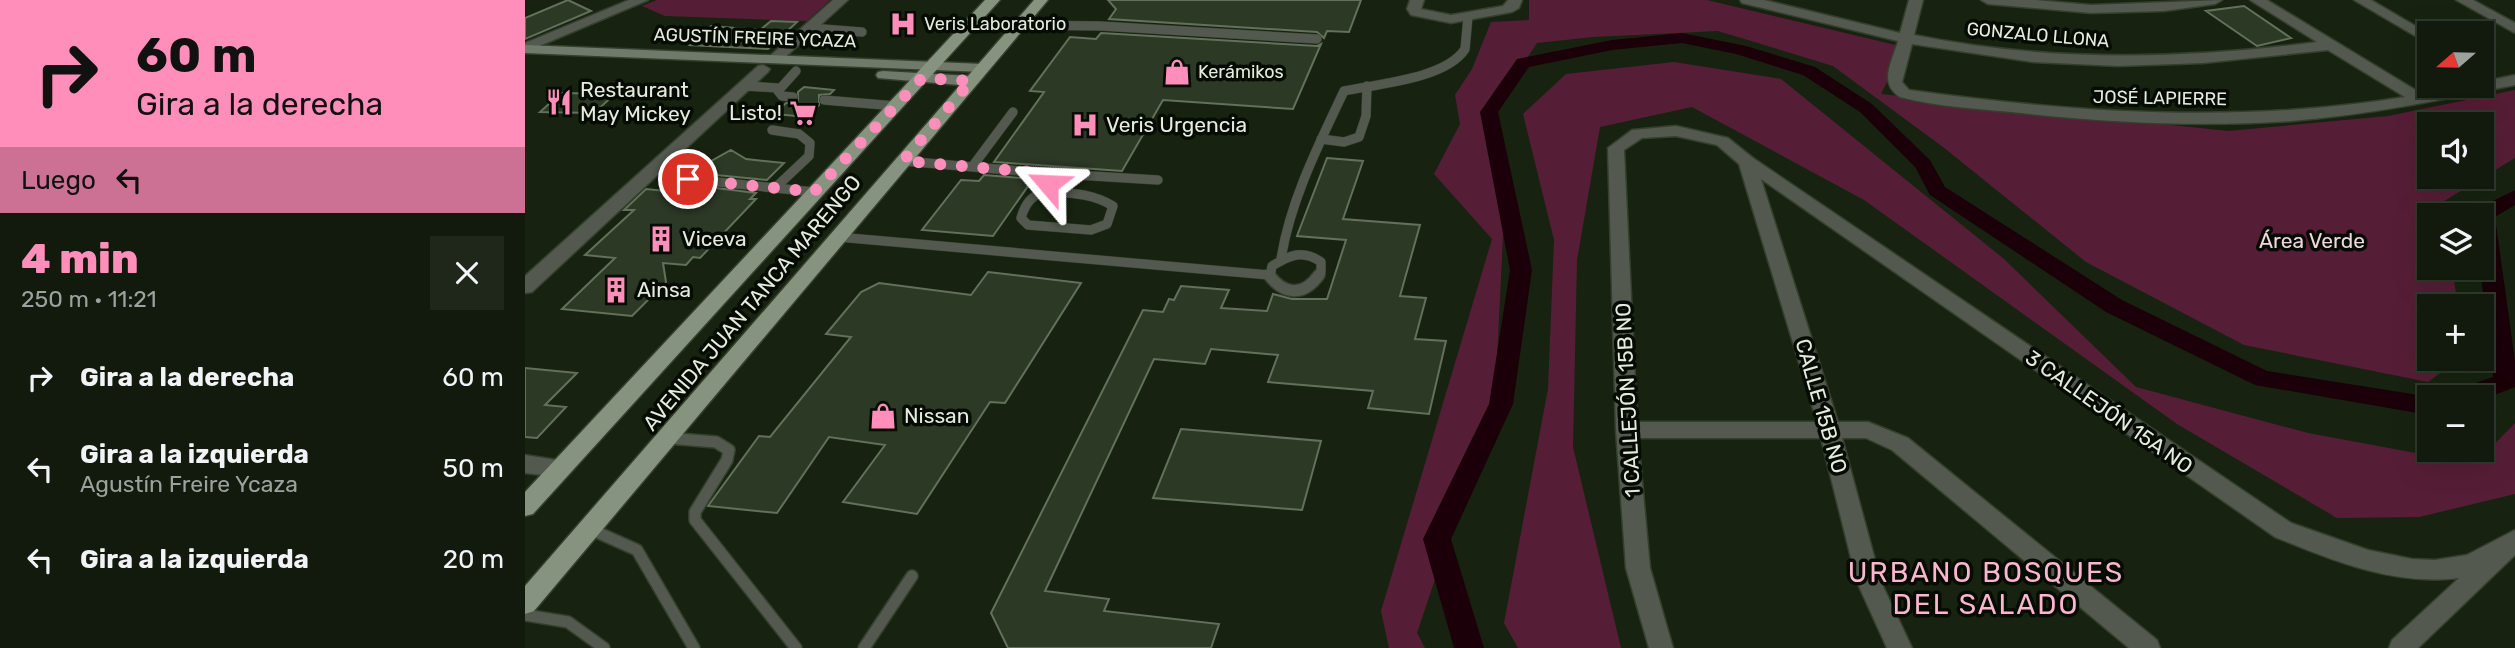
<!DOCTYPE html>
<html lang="es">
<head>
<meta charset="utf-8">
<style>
  body { margin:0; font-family:Rubik,sans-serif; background:#1e271a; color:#f1f3f6; height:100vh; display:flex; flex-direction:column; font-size:26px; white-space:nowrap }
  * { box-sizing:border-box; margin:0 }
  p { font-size:23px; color:#9ca19d }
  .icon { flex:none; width:38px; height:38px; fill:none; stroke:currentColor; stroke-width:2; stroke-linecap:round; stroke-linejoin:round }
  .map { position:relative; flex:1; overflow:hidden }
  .details { display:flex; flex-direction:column; background:#111a0c; width:525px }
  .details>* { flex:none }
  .guide { background:#ff8eba; color:#111; overflow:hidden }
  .needle { width:46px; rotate:250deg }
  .fabs { position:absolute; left:1892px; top:21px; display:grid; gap:14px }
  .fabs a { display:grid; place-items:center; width:77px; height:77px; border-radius:0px; background:#111a0c; box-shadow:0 7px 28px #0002,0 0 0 2px #30382d; font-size:35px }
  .pin { position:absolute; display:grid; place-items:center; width:60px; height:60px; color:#fff; margin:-30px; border:4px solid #fff; border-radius:50%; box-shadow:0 2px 7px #0007 }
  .me { position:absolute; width:77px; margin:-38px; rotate:296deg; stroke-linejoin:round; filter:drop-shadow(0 0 5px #0008) }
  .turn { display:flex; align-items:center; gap:24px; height:147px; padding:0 21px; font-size:32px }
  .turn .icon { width:91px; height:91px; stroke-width:2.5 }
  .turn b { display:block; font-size:49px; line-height:60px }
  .then { display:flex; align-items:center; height:66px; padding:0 21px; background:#0003; gap:14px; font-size:26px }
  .round { display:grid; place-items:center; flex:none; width:74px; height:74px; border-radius:0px; background:#1e271a }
  .summary { display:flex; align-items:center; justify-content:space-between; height:119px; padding:0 21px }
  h1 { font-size:42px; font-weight:800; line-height:52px; color:#ff8eba }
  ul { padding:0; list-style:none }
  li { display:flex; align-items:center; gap:21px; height:91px; padding:0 21px }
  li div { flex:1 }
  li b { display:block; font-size:26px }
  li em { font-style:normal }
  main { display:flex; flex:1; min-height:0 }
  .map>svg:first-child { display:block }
  .green { fill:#561e36; fill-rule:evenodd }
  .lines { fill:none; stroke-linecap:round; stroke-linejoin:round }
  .canal { fill:#1b0009; fill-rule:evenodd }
  .building { fill:#2c3925; stroke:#62715a; stroke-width:2 }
  .service-far1-casing { stroke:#343f2d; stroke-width:10 }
  .service-casing { stroke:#343f2d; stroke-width:14 }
  .minor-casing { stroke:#343f2d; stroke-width:3 }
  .tertiary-casing { stroke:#343f2d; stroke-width:3 }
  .secondary-casing { stroke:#343f2d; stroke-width:3 }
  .primary-casing { stroke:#343f2d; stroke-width:3 }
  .service-far1 { stroke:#53594f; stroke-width:9 }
  .service { stroke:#53594f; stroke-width:11 }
  .minor { fill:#53594f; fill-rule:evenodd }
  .tertiary { fill:#53594f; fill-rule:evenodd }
  .secondary { fill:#707a6b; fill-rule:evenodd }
  .primary { fill:#86947f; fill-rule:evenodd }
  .route { stroke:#ff8eba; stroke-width:12; stroke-dasharray:0 21.6 }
  .labels { text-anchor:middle; stroke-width:7; stroke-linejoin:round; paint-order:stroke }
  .far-poi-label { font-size:18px; fill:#e3ecdf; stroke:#060b04; text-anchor:start }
  .far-street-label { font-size:18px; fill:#e3ecdf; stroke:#060b04 }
  .poi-label { font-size:21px; fill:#e3ecdf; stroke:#060b04; text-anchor:start }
  .park-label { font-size:21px; fill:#efd6de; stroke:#060b04 }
  .street-label { font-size:21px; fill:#e3ecdf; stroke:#060b04 }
  .near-neighbourhood-label { font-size:28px; letter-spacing:2px; fill:#f8b7ce; stroke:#060b04 }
</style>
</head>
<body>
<main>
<section class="details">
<div class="guide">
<div class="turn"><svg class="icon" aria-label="right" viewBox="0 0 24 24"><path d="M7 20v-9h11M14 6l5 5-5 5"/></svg><div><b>60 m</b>Gira a la derecha</div></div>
<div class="then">Luego<svg class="icon" aria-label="left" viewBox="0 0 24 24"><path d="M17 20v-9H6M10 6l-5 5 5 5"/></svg></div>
</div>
<div class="summary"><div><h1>4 min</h1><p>250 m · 11:21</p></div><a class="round"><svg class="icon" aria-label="close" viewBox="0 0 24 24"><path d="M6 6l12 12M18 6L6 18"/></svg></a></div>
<ul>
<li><svg class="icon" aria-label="right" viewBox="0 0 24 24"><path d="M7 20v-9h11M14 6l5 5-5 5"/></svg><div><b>Gira a la derecha</b></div><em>60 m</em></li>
<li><svg class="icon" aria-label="left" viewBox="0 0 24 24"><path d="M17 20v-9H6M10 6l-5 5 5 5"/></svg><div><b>Gira a la izquierda</b><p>Agustín Freire Ycaza</p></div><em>50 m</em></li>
<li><svg class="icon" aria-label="left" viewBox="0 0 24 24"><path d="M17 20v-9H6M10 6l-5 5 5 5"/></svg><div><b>Gira a la izquierda</b></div><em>20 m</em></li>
</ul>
</section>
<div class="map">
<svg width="1990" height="648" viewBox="0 0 1990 648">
  <rect width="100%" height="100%" fill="#172310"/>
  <!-- green -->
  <path class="green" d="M132,0H305L282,21L140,16L117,6Z
    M1004,0H1182L1379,47L1356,94L1703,131L1863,116L1990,90V158L1916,203L1918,215H1904V268H1927L1933,306H1904V359H1935L1903,382L1719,345L1561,262L1418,147L1308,66L1193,31L1068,37L1012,43L961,120L980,195L970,400L892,633L900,648H864L856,611L967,239L909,174L935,124L930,95L947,69L966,22L1004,20ZM1904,124H1956V177H1904Z
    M1149,62L1256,79L1479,259L1611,387L1783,433L1950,464L1990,423V494L1894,517L1812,518L1652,424L1339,200L1167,107L1075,127L1052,260L1048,447L1096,648H993L979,623L1023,389L1029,240L998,114L1041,74Z"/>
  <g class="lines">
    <!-- canal -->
    <path class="canal" d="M1157,33L1221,46L1290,67L1347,104L1405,160L1420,187L1597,300L1742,371L1906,397H1904V415L1730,385L1581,312L1405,195L1390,167L1335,112L1278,75L1211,54L1157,43L1087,50L1004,67L973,112L1007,270L988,404L926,539L959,648H929L898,539L964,404L985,270L955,112L992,59L1087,40Z
      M1990,190V205L1970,217L1990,361V387L1956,400V397H1927L1930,390L1968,377L1955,268L1956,215L1949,214L1952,209Z"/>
  </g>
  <!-- building -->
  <path class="building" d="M43,0L66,11L0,39V18Z
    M583,0H836L824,32L802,31L799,38L792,32L584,19L591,9Z
    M1719,6L1766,38L1732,46L1681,11Z
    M246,21L272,22L243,49L165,45L186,26L235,30Z
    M576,33L792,46L796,44L768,109L638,100L597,171L469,162L519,92L505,91L545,37L571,39Z
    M279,87L309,90L305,94L294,95V105L281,117L250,114L261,103L273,102V92Z
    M36,93L90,94L69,113L15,112Z
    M206,150L221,159L259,163L242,180L171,173L179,165Z
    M802,158L838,161L818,219L895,225L875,296L901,298L890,339L921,341L904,414L843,408L848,391L743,382L753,355L686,349L680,364L629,359L520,591L584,599L579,611L694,624L686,648H483L466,613L618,310L638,312L644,299L649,300L656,286L704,290L696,308L742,311L748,294L767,299H802L821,240L772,236Z
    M459,175L508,179L468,236L397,230L436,180L454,181Z
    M159,184L231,193L225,199H231L175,258L168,257L161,265L138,263L141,282L107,316L37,309L90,258L60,255L109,210H99L121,189L151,192Z
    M463,272L556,283L480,403L465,402L392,514L318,502L360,445L304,437L252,513L183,506L234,436L245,437L326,337L301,334L336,292L354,283L446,295Z
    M0,368L52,373L20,405L41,407L12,438L0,437Z
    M656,429L796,441L777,510L628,498Z"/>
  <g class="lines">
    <!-- service-far1 casing -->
    <g class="service-far1-casing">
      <path id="service-far1" d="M495,25L576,26L792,39
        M285,28L337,32
        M220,86L254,88
        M268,97L257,96L253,91L271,71
        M299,100L371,106
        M247,130L274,134L285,143L284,156L250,188
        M796,139L819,142L834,137L841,116L842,86
        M378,161L518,173L523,179L520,191
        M447,167L488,112
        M518,173L633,180
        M163,179L289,192
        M520,191C544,193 567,193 588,206L582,224L566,230L503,225L496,218C500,204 506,196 520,191Z
        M313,237L744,275
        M756,259C765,201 794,144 819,91C851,84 921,79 940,49L943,17
        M745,277L747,266C765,255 778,249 796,262V272L793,277"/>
    </g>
    <!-- service casing -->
    <g class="service-casing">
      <path id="service" d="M744,275C759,295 778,297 794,275
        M142,438L191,442L204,450L202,460L170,512V520L271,648
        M65,529L112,550L169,648
        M0,615L43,622L79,648
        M339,648L387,576"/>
    </g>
    <!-- minor casing -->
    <g class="minor-casing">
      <path id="minor" d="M104,0H123L0,52V43Z
        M308,0H323L256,61H246L244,58L246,55Z
        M885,0H899L896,9L926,15L978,6L983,0H997L994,8L987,12L926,23L886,15L882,9Z
        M1215,0H1239L1375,33L1384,0H1398L1389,35C1522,62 1657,60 1792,42L1725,0H1742L1897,94L1940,86H1956V82L1990,75V85C1915,100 1842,115 1766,121C1676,127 1585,123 1496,113C1456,109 1413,107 1375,97C1353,83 1367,62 1373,41L1217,3ZM1387,44L1508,62L1593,66L1678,63L1803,50L1880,97C1714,124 1550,113 1384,90L1377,82Z
        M1829,0H1846L1904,34V44Z
        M1931,0H1948L1990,23V33Z
        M238,65L245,69L243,72L7,292L0,293V276L233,66Z
        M1151,126L1203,138L1228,158L1766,523L1843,550L1887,559L1910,560L1942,555L1990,530V555L1893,648H1864L1867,640L1934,578C1869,586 1809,561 1750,537L1236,179L1313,422H1343L1383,438L1632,640L1635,648H1604L1367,450L1341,438H1317L1356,582L1387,648H1362L1332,582L1296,438H1113L1125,568L1148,648H1124L1101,568L1091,430L1083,148L1107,130ZM1151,136L1192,145L1214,164L1292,422H1112L1099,150L1117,138Z
        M0,455L44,462L47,468L44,474L36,477L0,473Z"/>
    </g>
    <!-- tertiary casing -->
    <g class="tertiary-casing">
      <path id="tertiary" d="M1456,0H1510L1566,5L1697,0L1690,4L1639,11L1566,13L1463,4Z"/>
    </g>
    <!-- secondary casing -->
    <g class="secondary-casing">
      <path id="secondary" d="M0,45L458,64L465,68L458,72L0,53Z
        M358,71L446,76L454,81L446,86L353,78L351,75L353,72Z"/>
    </g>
    <!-- primary casing -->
    <g class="primary-casing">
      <path id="primary" d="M460,0H475L8,514L0,516V492Z
        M509,0H523L9,611L0,614V586Z"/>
    </g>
    <!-- service-far1 -->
    <use href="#service-far1" class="service-far1"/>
    <!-- service -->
    <use href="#service" class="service"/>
    <!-- minor -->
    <use href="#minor" class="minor"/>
    <!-- tertiary -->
    <use href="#tertiary" class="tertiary"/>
    <!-- secondary -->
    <use href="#secondary" class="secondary"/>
    <!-- primary -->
    <use href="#primary" class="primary"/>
  </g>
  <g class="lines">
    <!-- route -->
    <path class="route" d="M163,179L289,192L397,78L446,81L378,161L518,173L523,179V184"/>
  </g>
  <!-- icons -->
  <defs>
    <g id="hospital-bare" transform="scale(2.1)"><path d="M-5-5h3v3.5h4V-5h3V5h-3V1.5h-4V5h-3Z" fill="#ff8eba" stroke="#060b04" stroke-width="2.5" paint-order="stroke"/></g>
    <g id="shop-bare" transform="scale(2.1)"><path d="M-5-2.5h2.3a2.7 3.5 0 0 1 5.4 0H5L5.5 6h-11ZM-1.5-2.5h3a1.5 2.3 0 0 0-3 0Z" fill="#ff8eba" stroke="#060b04" stroke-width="2.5" paint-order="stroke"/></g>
    <g id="restaurant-bare" transform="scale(2.1)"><path d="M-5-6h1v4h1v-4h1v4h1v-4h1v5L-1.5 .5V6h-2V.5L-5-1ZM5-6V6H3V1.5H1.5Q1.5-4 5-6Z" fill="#ff8eba" stroke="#060b04" stroke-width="2.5" paint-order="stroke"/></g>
    <g id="supermarket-bare" transform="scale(2.1)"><path d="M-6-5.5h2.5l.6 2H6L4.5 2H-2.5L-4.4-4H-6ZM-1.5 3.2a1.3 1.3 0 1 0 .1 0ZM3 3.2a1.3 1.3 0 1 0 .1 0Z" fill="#ff8eba" stroke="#060b04" stroke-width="2.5" paint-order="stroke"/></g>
    <g id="building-bare" transform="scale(2.1)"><path d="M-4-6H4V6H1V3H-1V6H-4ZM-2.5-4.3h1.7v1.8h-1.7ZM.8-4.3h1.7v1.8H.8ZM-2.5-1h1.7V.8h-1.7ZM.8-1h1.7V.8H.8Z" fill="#ff8eba" stroke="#060b04" stroke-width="2.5" paint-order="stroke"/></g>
  </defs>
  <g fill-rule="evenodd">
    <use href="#hospital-bare" x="378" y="24"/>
    <use href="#shop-bare" x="652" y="72"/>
    <use href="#restaurant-bare" x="34" y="102"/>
    <use href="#supermarket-bare" x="278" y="113"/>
    <use href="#hospital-bare" x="560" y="125"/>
    <use href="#building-bare" x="136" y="239"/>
    <use href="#building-bare" x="91" y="290"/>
    <use href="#shop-bare" x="358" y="416"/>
  </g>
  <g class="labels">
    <!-- far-poi labels -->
    <g class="far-poi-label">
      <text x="399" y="30">Veris Laboratorio</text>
      <text x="673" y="78">Kerámikos</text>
    </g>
    <!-- far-street labels -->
    <g class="far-street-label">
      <text transform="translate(1513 35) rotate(5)" y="6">GONZALO LLONA</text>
      <text transform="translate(230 38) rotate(2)" y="6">AGUSTÍN FREIRE YCAZA</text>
      <text transform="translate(1635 98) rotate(1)" y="6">JOSÉ LAPIERRE</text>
    </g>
    <!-- poi labels -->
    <g class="poi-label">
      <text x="55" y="97">Restaurant<tspan x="55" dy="24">May Mickey</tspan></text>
      <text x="257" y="120" text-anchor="end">Listo!</text>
      <text x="581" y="132">Veris Urgencia</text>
      <text x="157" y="246">Viceva</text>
      <text x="112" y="297">Ainsa</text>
      <text x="379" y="423">Nissan</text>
    </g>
    <!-- park labels -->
    <g class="park-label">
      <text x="1787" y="248">Área Verde</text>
    </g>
    <!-- street labels -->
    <g class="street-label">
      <text transform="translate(227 303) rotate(-50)" y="7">AVENIDA JUAN TANCA MARENGO</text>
      <text transform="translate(1103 400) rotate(-93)" y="7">1 CALLEJÓN 15B NO</text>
      <text transform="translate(1296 406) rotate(74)" y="7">CALLE 15B NO</text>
      <text transform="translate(1584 412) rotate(35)" y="7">3 CALLEJÓN 15A NO</text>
    </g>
    <!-- near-neighbourhood labels -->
    <g class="near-neighbourhood-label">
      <text x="1461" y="582">URBANO BOSQUES<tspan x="1461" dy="32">DEL SALADO</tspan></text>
    </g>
  </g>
</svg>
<div class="fabs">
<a><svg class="needle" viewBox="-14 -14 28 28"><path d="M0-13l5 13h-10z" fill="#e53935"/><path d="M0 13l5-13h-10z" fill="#9ca19d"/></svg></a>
<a><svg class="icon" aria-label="sound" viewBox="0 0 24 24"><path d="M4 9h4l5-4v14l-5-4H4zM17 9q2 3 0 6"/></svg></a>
<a><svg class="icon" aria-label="layers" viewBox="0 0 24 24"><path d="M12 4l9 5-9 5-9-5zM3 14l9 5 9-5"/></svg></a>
<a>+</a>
<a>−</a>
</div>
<div class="pin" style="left:163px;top:179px;background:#d93025"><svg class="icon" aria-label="arrive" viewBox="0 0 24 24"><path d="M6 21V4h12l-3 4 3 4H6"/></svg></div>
<svg class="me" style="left:523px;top:184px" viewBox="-20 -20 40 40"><path d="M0-17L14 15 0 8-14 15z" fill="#ff8eba" stroke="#fff" stroke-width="4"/></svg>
</div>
</main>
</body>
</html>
